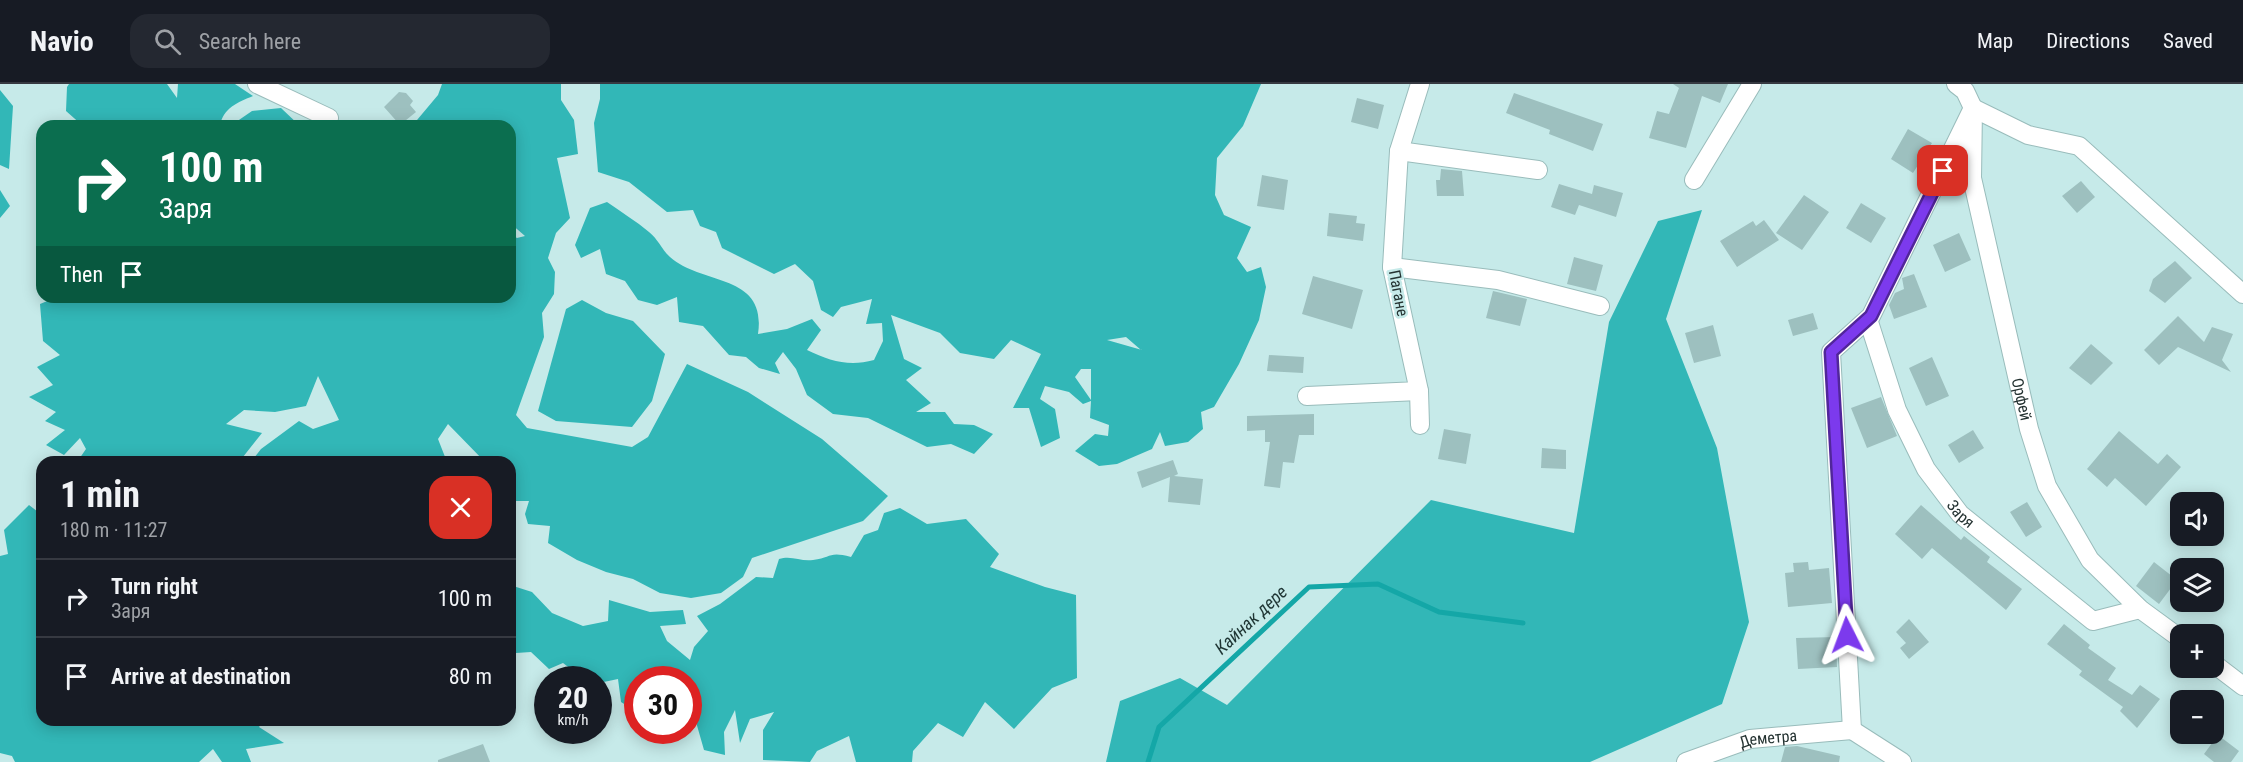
<!DOCTYPE html>
<html lang="en">
<head>
<meta charset="utf-8">
<style>
  body { margin:0; font-family:"Roboto Condensed",sans-serif; background:#242831; color:#f1f3f6; height:100vh; display:flex; flex-direction:column; font-size:22px; white-space:nowrap }
  * { box-sizing:border-box; margin:0 }
  p { font-size:20px; color:#9ea1a6 }
  .icon { flex:none; width:33px; height:33px; fill:none; stroke:currentColor; stroke-width:2; stroke-linecap:round; stroke-linejoin:round }
  .map { position:relative; flex:1; overflow:hidden }
  .drawer { position:absolute; left:36px; top:372px; width:480px; height:270px; display:flex; flex-direction:column; background:#171b24; border-radius:18px; box-shadow:0 3px 15px #0003 }
  .drawer>* { flex:none }
  .top-card { position:absolute; left:36px; top:36px; width:480px; height:183px; border-radius:18px; box-shadow:0 3px 15px #0003; background:#0b6e4f; color:#fff; overflow:hidden }
  .controls { position:absolute; left:2170px; top:408px; display:grid; gap:12px }
  .controls a { display:grid; place-items:center; width:54px; height:54px; border-radius:12px; background:#171b24; box-shadow:0 3px 15px #0003; font-size:30px }
  .speed { position:absolute; left:534px; top:582px; display:flex; gap:12px; font-size:30px; font-weight:700; text-align:center }
  .speed>* { display:grid; place-content:center; width:78px; height:78px; border-radius:50%; background:#171b24; box-shadow:0 3px 15px #0003; line-height:1 }
  .speed small { font-size:15px; font-weight:400 }
  .speed .limit { border:9px solid #d22; background:#fff; color:#111 }
  .pin { position:absolute; display:grid; place-items:center; width:51px; height:51px; color:#fff; margin:-26px; border-radius:12px; box-shadow:0 3px 9px #0006 }
  .me { position:absolute; width:66px; margin:-33px; rotate:357deg; stroke-linejoin:round; filter:drop-shadow(0 0 4px #0008) }
  .turn { display:flex; align-items:center; gap:21px; height:126px; padding:0 24px; font-size:27px }
  .turn .icon { width:78px; height:78px; stroke-width:2.5 }
  .turn b { display:block; font-size:42px; line-height:51px }
  .then { display:flex; align-items:center; height:57px; padding:0 24px; background:#0003; gap:12px; font-size:22px }
  .round { display:grid; place-items:center; flex:none; width:63px; height:63px; border-radius:18px; background:#242831 }
  .headline { display:flex; align-items:center; justify-content:space-between; height:102px; padding:0 24px }
  h1 { font-size:36px; font-weight:700; line-height:45px }
  ul { padding:0; list-style:none }
  li { display:flex; align-items:center; gap:18px; height:78px; padding:0 24px; border-top:2px solid #363941 }
  li div { flex:1 }
  li b { display:block; font-size:22px }
  li em { font-style:normal }
  header { display:flex; align-items:center; gap:36px; box-sizing:border-box; height:84px; padding:0 30px; background:#171b24; border-bottom:2px solid #363941 }
  header strong { font-size:28px }
  nav { display:flex; gap:33px; margin-inline-start:auto; font-size:21px }
  .search { width:420px; height:54px; background:#242831; display:flex; align-items:center; gap:15px; box-sizing:border-box; padding:0 21px; border-radius:18px; color:#9ea1a6; font-size:22px }
  .map>svg:first-child { display:block }
  .forest { fill:#32b7b7; fill-rule:evenodd }
  .lines { fill:none; stroke-linecap:round; stroke-linejoin:round }
  .stream { stroke:#14a7a7; stroke-width:5 }
  .building { fill:#9dc0bf }
  .minor-casing { stroke:#99bcbb; stroke-width:20 }
  .minor { stroke:#fff; stroke-width:18 }
  .route-casing { stroke:#51269a; stroke-width:15 }
  .route { stroke:#7c3aed; stroke-width:10 }
  .labels { text-anchor:middle; stroke-width:5; stroke-linejoin:round; paint-order:stroke }
  .street-label { font-size:16px; fill:#253332; stroke:#c6eae9 }
  .water-label { font-size:18px; font-style:italic; fill:#1f3534; stroke:#c6eae9 }
</style>
</head>
<body>
<header>
<strong>Navio</strong>
<div class="search"><svg class="icon" aria-label="search" viewBox="0 0 24 24"><circle cx="10" cy="10" r="6"/><path d="M15 15l6 6"/></svg>Search here</div>
<nav><a>Map</a><a>Directions</a><a>Saved</a></nav>
</header>
<div class="map">
<svg width="2243" height="678" viewBox="0 0 2243 678">
  <rect width="100%" height="100%" fill="#c6eae9"/>
  <!-- forest -->
  <path class="forest" d="M69,0H167L177,14L178,0H235L253,12C238,18 223,24 220,42H83L66,27L67,3Z
    M442,0H561V16L574,36L578,70L557,74L570,134L556,149L548,174L555,188L554,210L542,229L544,253L516,331L527,344L632,363L648,353L687,280L748,308L822,355L888,412L863,437L752,474L743,493L721,509L691,514L660,509L633,495L606,488L577,476L548,459L550,442L528,440L525,430L529,417H512L510,378H485L448,340L438,355L447,378H377L374,373V378H251L261,365L299,337L313,345L339,336L318,292L306,322L275,328L244,326L226,340L262,349L239,378H77L86,365L80,354L64,371L46,361L65,346L45,337L56,328L29,313L53,301L37,283L60,271L43,257L40,220L57,213H510V150L517,154L525,152L510,139V42H412L438,11Z
    M600,0H1261L1243,42L1217,74L1215,111L1224,131L1251,143L1237,174L1247,188L1261,183L1266,203L1259,236L1239,280L1214,323L1201,328L1203,345L1188,358L1165,362L1160,348L1152,365L1117,380L1099,382L1075,367L1095,350L1108,352L1109,341L1090,334L1091,317L1083,320L1069,308L1045,302L1040,315L1055,325L1060,354L1041,363L1029,324H1013L1041,270L1011,256L994,275L960,269L940,249L891,231L904,275L922,284L906,296L931,319L916,328H945L954,340L974,341L993,350L974,370L951,360L927,363L868,334L833,330L807,311L796,285L783,268L775,279L780,290L759,284L746,273L729,271L703,242L679,238L677,213L657,221L638,216L625,197L606,190L600,165L581,174L575,161L590,124L607,118C621,128 636,137 649,148C658,155 662,166 670,173C703,202 767,189 758,250L787,245L812,235L821,246L807,266C830,277 849,283 874,276L883,257L882,239L866,240L872,215L841,223L833,233L821,226L813,197L795,180L774,190L722,164L716,148L700,142L693,126L667,128L629,98L598,88L594,39L600,15ZM1126,253L1141,266H1142L1107,256ZM1081,285H1091V316L1075,293Z
    M0,6L13,22L9,85L0,81Z
    M281,24L300,42H237L236,38L252,27Z
    M0,106L10,122L0,134Z
    M1702,126L1666,235L1717,364L1749,538L1722,620L1590,678H1106L1120,617L1180,594L1227,621L1431,416L1574,449L1609,238L1658,137Z
    M582,216L606,229L633,237L665,270L652,317L632,343L556,337L538,327L566,225Z
    M29,421L42,431V636H264L259,643L284,659L246,665L251,678H222L213,665L199,678H15L12,672L0,669V472L8,470L4,446Z
    M900,424L927,440L966,435L999,470L990,483L1045,503L1076,511L1077,594L1052,604L1014,645L985,618L963,653L938,639L913,667L912,678H856L849,652L817,667L810,678L763,676V646L774,628L750,635L740,659L735,626L724,648L725,671L704,666L696,638L689,633L688,596H638L637,628L621,618L618,595L599,599L598,596L584,595L563,579L549,585L531,568L516,569L514,549L510,548V501L532,508L552,529L583,542L608,537L609,516L650,528L683,526L686,540L660,542L667,557L690,576L694,563L708,547L697,532L720,520L756,493L773,494L779,475C792,471 801,478 813,476C832,474 828,467 851,473L864,451L878,446L884,429Z"/>
  <g class="lines">
    <!-- stream -->
    <path class="stream" d="M1148,678L1159,643L1309,503L1378,500L1439,528L1523,539"/>
  </g>
  <!-- building -->
  <path class="building" d="M1673,0H1728L1720,19L1702,12L1686,64L1649,54L1657,27L1669,30L1679,4Z
    M399,8L406,9L413,17L410,21L416,28L400,41L384,23Z
    M1514,9L1603,40L1593,67L1549,50L1550,46L1506,29Z
    M1357,14L1384,21L1378,45L1351,38Z
    M1908,45L1932,59L1913,89L1891,75Z
    M1441,85L1462,87L1464,112H1437L1436,96H1440Z
    M1262,91L1288,96L1284,126L1257,122Z
    M2081,97L2095,113L2077,129L2062,112Z
    M1559,100L1592,110L1594,101L1623,109L1616,133L1579,121L1575,131L1551,123Z
    M1804,111L1829,128L1802,166L1776,149Z
    M1861,119L1886,134L1871,159L1846,144Z
    M1329,129L1357,132L1356,139L1365,140L1363,157L1327,152Z
    M1764,136L1779,156L1737,183L1720,157L1753,137L1756,142Z
    M1959,149L1971,176L1945,188L1933,161Z
    M1574,173L1603,181L1596,207L1567,200Z
    M2175,177L2192,194L2165,219L2149,207L2153,195Z
    M1914,190L1927,223L1894,235L1889,221L1895,209L1904,205L1902,194Z
    M1313,192L1363,206L1352,245L1302,230Z
    M1493,207L1527,215L1520,242L1486,234Z
    M1813,229L1818,245L1793,252L1788,236Z
    M2178,232L2204,258L2212,243L2233,250L2222,276L2231,288L2178,263L2159,281L2144,266Z
    M1713,241L1721,272L1694,279L1685,249Z
    M2091,260L2113,279L2091,301L2069,284Z
    M1269,271L1304,273L1303,289L1267,287Z
    M1932,273L1949,312L1926,322L1909,284Z
    M1881,313L1897,352L1867,364L1851,324Z
    M1314,330V351H1299L1294,379L1283,378L1280,404L1264,402L1270,358H1265V346L1247,347V332Z
    M1444,345L1471,350L1466,380L1438,375Z
    M1973,346L1984,364L1959,379L1948,361Z
    M2119,347L2158,380L2167,370L2181,383L2146,422L2115,394L2107,403L2087,385Z
    M1542,364L1566,366V385L1541,384Z
    M1173,376L1178,390L1174,392L1203,395L1200,421L1168,418L1170,393L1142,404L1137,388Z
    M2027,418L2042,443L2026,453L2010,428Z
    M1921,421L1961,456L1964,452L1990,473L1987,478L2022,505L2006,526L1932,464L1922,475L1895,450Z
    M1808,478L1809,486L1829,484L1832,519L1788,523L1785,489L1794,488L1793,479Z
    M2154,478L2177,496L2159,520L2136,502Z
    M1909,535L1929,558L1909,575L1900,564L1906,559L1896,548Z
    M2064,540L2090,561L2088,564L2116,584L2108,596L2132,611L2140,601L2160,615L2137,644L2120,627L2123,623L2079,591L2082,587L2047,560Z
    M1836,553L1837,583L1798,585L1796,554Z
    M2218,651L2239,667L2231,678H2214L2204,670Z
    M483,660L490,678H438V676Z
    M1797,662L1840,672L1839,678H1781L1785,663Z"/>
  <g class="lines">
    <!-- minor casing -->
    <g class="minor-casing">
      <g id="minor">
        <path d="M257,0L329,34"/>
        <path id="s1" d="M1956,0L1965,7L1973,24L1972,94L2029,345L2047,402L2090,476L2140,525L2181,555"/>
        <path d="M1973,24L2028,51L2079,62L2243,210"/>
        <path d="M1399,67L1538,86"/>
        <path d="M1694,96L1752,0"/>
        <path d="M1392,183L1498,196L1600,222"/>
        <path id="s2" d="M1868,235L1897,326L1926,385L1960,430L2093,537L2140,525"/>
        <path d="M1419,307L1420,341"/>
        <path d="M1307,312L1419,307L1392,183L1399,67L1420,0"/>
        <path d="M2214,580L2243,602"/>
        <path d="M1852,646L1831,268L1871,232L1973,24"/>
        <path d="M1852,646L1902,678"/>
        <path id="s3" d="M1686,678L1750,655L1852,646"/>
      </g>
    </g>
    <!-- minor -->
    <use href="#minor" class="minor"/>
  </g>
  <g class="lines">
    <!-- route casing -->
    <g class="route-casing">
      <path id="route" d="M1847,551L1831,268L1871,232L1943,87"/>
    </g>
    <!-- route -->
    <use href="#route" class="route"/>
  </g>
  <g class="labels">
    <!-- street labels -->
    <g class="street-label">
      <text transform="translate(1399 209) rotate(79)" y="6">Пагане</text>
      <text dy="6" stroke="none"><textPath href="#s1" startOffset="327">Орфей</textPath></text>
      <text dy="6" stroke="none"><textPath href="#s2" startOffset="218">Заря</textPath></text>
      <text dy="6" stroke="none"><textPath href="#s3" startOffset="86">Деметра</textPath></text>
    </g>
    <!-- water labels -->
    <g class="water-label">
      <text transform="translate(1251 536) rotate(-43)" y="6">Кайнак дере</text>
    </g>
  </g>
</svg>
<div class="controls">
<a><svg class="icon" aria-label="sound" viewBox="0 0 24 24"><path d="M4 9h4l5-4v14l-5-4H4zM17 9q2 3 0 6"/></svg></a>
<a><svg class="icon" aria-label="layers" viewBox="0 0 24 24"><path d="M12 4l9 5-9 5-9-5zM3 14l9 5 9-5"/></svg></a>
<a>+</a>
<a>−</a>
</div>
<div class="speed"><div>20<small>km/h</small></div><div class="limit">30</div></div>
<div class="pin" style="left:1943px;top:87px;background:#d93025"><svg class="icon" aria-label="arrive" viewBox="0 0 24 24"><path d="M6 21V4h12l-3 4 3 4H6"/></svg></div>
<svg class="me" style="left:1847px;top:551px" viewBox="-20 -20 40 40"><path d="M0-17L14 15 0 8-14 15z" fill="#7c3aed" stroke="#fff" stroke-width="4"/></svg>
<div class="top-card">
<div class="turn"><svg class="icon" aria-label="right" viewBox="0 0 24 24"><path d="M7 20v-9h11M14 6l5 5-5 5"/></svg><div><b>100 m</b>Заря</div></div>
<div class="then">Then<svg class="icon" aria-label="arrive" viewBox="0 0 24 24"><path d="M6 21V4h12l-3 4 3 4H6"/></svg></div>
</div>
<section class="drawer">
<div class="headline"><div><h1>1 min</h1><p>180 m · 11:27</p></div><a class="round" style="background:#d93025;color:#fff"><svg class="icon" aria-label="close" viewBox="0 0 24 24"><path d="M6 6l12 12M18 6L6 18"/></svg></a></div>
<ul>
<li><svg class="icon" aria-label="right" viewBox="0 0 24 24"><path d="M7 20v-9h11M14 6l5 5-5 5"/></svg><div><b>Turn right</b><p>Заря</p></div><em>100 m</em></li>
<li><svg class="icon" aria-label="arrive" viewBox="0 0 24 24"><path d="M6 21V4h12l-3 4 3 4H6"/></svg><div><b>Arrive at destination</b></div><em>80 m</em></li>
</ul>
</section>
</div>
</body>
</html>
